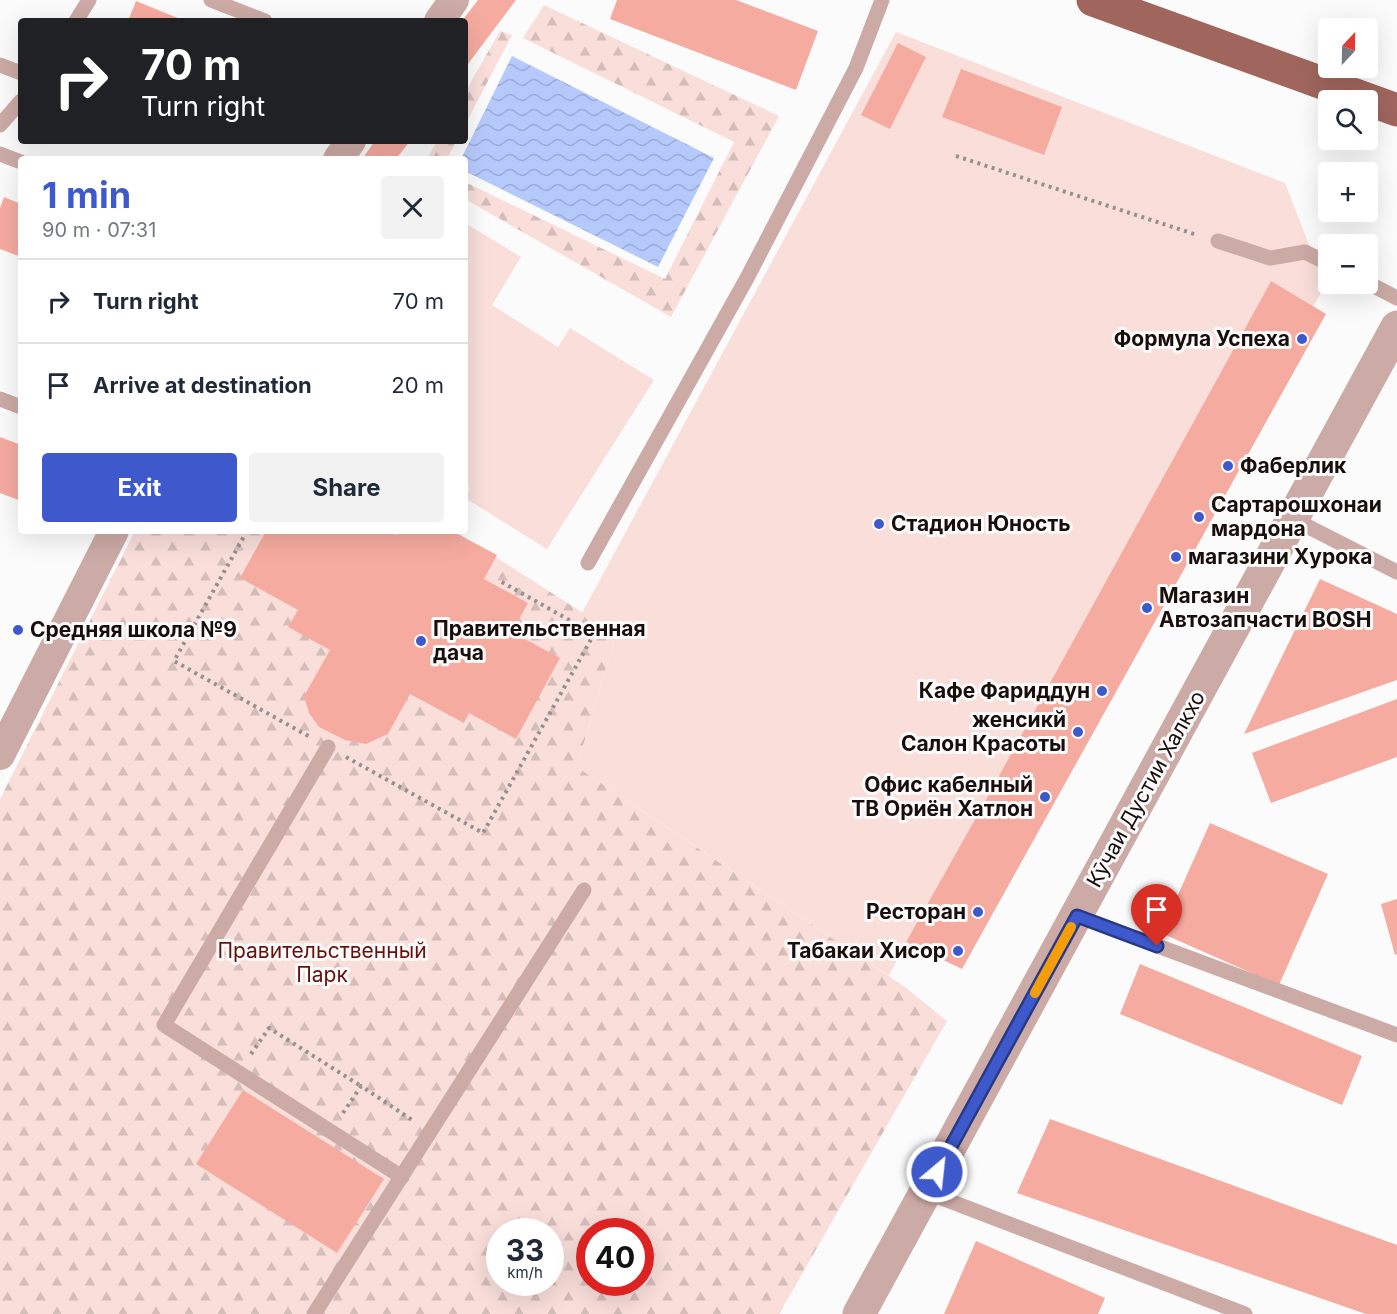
<!DOCTYPE html>
<html lang="en">
<head>
<meta charset="utf-8">
<style>
  body { margin:0; font-family:Inter,sans-serif; background:#f2f2f3; color:#1f2937; height:100vh; display:flex; flex-direction:column; font-size:22px; white-space:nowrap }
  * { box-sizing:border-box; margin:0 }
  p { font-size:20px; color:#747a83 }
  .icon { flex:none; width:33px; height:33px; fill:none; stroke:currentColor; stroke-width:2; stroke-linecap:round; stroke-linejoin:round }
  .map { position:relative; flex:1; overflow:hidden }
  .sheet { position:absolute; left:18px; top:156px; width:450px; height:378px; display:flex; flex-direction:column; background:#fff; border-radius:6px; box-shadow:0 6px 24px #0002 }
  .sheet>* { flex:none }
  .hud { position:absolute; left:18px; top:18px; width:450px; height:126px; border-radius:6px; box-shadow:0 6px 24px #0002; background:#202124; color:#fff; overflow:hidden }
  .needle { width:39px; rotate:22deg }
  .tools { position:absolute; left:1318px; top:18px; display:grid; gap:12px }
  .tools a { display:grid; place-items:center; width:60px; height:60px; border-radius:6px; background:#fff; box-shadow:0 6px 24px #0002; font-size:30px }
  .speed { position:absolute; left:486px; top:1218px; display:flex; gap:12px; font-size:30px; font-weight:700; text-align:center }
  .speed>* { display:grid; place-content:center; width:78px; height:78px; border-radius:50%; background:#fff; box-shadow:0 6px 24px #0002; line-height:1 }
  .speed small { font-size:15px; font-weight:400 }
  .speed .limit { border:9px solid #d22; background:#fff; color:#111 }
  .pin { position:absolute; display:grid; place-items:center; width:51px; height:51px; color:#fff; margin:-62px -26px; border-radius:50% 50% 50% 0; rotate:-45deg; box-shadow:0 0 6px #0007 }
  .pin .icon { rotate:45deg }
  .me { position:absolute; width:66px; margin:-33px; rotate:28deg; stroke-linejoin:round; filter:drop-shadow(0 0 4px #0008) }
  .turn { display:flex; align-items:center; gap:21px; height:126px; padding:0 24px; font-size:27px }
  .turn .icon { width:78px; height:78px; stroke-width:2.5 }
  .turn b { display:block; font-size:42px; line-height:51px }
  .round { display:grid; place-items:center; flex:none; width:63px; height:63px; border-radius:6px; background:#f2f2f3 }
  .summary { display:flex; align-items:center; justify-content:space-between; height:102px; padding:0 24px }
  h1 { font-size:36px; font-weight:700; line-height:45px; color:#3d59cc }
  .cta { display:flex; gap:12px; margin-top:auto; padding:12px 24px }
  .cta a { flex:1; height:69px; border-radius:6px; background:#3d59cc; color:#fff; font-size:24px; font-weight:700; line-height:69px; text-align:center }
  .cta a+a { background:#f2f2f3; color:#1f2937 }
  ul { padding:0; list-style:none }
  li { display:flex; align-items:center; gap:18px; height:84px; padding:0 24px; border-top:2px solid #e0e1e3 }
  li div { flex:1 }
  li b { display:block; font-size:22px }
  li em { font-style:normal }
  .map>svg:first-child { display:block }
  .forest { fill:url(#forest-firs); fill-rule:evenodd }
  .park { fill:#f9deda }
  .water { fill:url(#water-waves) }
  .building { fill:#f6aba0 }
  .lines { fill:none; stroke-linecap:round; stroke-linejoin:round }
  .path { stroke:#969190; stroke-width:4; stroke-dasharray:3 4.5; stroke-linecap:butt }
  .service { stroke:#ccaaa5; stroke-width:15 }
  .minor { stroke:#ccaaa5; stroke-width:30 }
  .tertiary { stroke:#ccaaa5; stroke-width:33 }
  .primary { stroke:#a0665d; stroke-width:33 }
  .route-casing { stroke:#283a85; stroke-width:15 }
  .route { stroke:#3d59cc; stroke-width:10 }
  .slow { stroke:#f59e0b; stroke-width:10 }
  .poi-dot { fill:#3d59cc; stroke:#fbfbfb; stroke-width:2 }
  .labels { text-anchor:middle; stroke-width:6; stroke-linejoin:round; paint-order:stroke }
  .poi-label { font-size:21px; font-weight:bold; fill:#190e0c; stroke:#fbfbfb; text-anchor:start }
  .street-label { font-size:21px; fill:#190e0c; stroke:#fbfbfb }
  .park-label { font-size:21px; fill:#68120c; stroke:#fbfbfb }
</style>
</head>
<body>
<div class="map">
<svg width="1397" height="1314" viewBox="0 0 1397 1314">
  <defs>
    <pattern id="forest-firs" width="22" height="20" patternUnits="userSpaceOnUse" patternTransform="scale(1.5)"><rect width="22" height="20" fill="#f9deda"/><path d="M5 1l3.5 6h-7zM16 11l3.5 6h-7z" fill="#d5bdba"/></pattern>
    <pattern id="water-waves" width="16" height="10" patternUnits="userSpaceOnUse" patternTransform="scale(1.5)"><rect width="16" height="10" fill="#b6c9fb"/><path d="M0 5q4-4 8 0t8 0" fill="none" stroke="#9cabd6"/></pattern>
  </defs>
  <rect width="100%" height="100%" fill="#fbfbfb"/>
  <!-- forest -->
  <path class="forest" d="M544,5L779,116L671,317L465,199V182L665,279L734,142L523,38Z
    M500,31L512,35L465,125V92Z
    M437,141H456L447,159H427Z
    M135,531H455L616,634L577,767L905,987L947,1021L779,1314H0V799ZM500,1232H550V1282H500ZM590,1232H640V1282H590Z"/>
  <!-- park -->
  <path class="park" d="M896,32L1285,183L1325,286L1313,307L1271,281L978,814L906,942L889,976L577,767L616,634L582,613Z
    M465,223L521,257L492,305L558,347L570,328L654,380L547,549L465,498V495L470,488L465,485Z"/>
  <!-- water -->
  <path class="water" d="M512,56L714,158L658,267L465,171V159H461Z"/>
  <!-- building -->
  <path class="building" d="M478,0H516L465,68V21H462Z
    M617,0H736L818,31L796,90L610,19Z
    M136,1L185,21H128Z
    M898,43L926,57L890,129L861,115Z
    M961,69L1062,107L1044,155L942,117Z
    M375,141H410L396,159H362Z
    M4,197L21,204V257L0,249V208Z
    M1271,281L1326,314L962,969L906,942L978,814Z
    M0,437L21,445V501L0,493Z
    M266,531H389L397,535L399,531H452L497,555L484,579L528,603L512,632L560,658L516,739L469,713L464,723L410,694L388,734L366,744L345,740L319,727L309,713L304,696L330,650L288,627L298,610L240,578Z
    M1320,579L1397,614V680L1244,734Z
    M1397,699V757L1271,803L1252,753Z
    M1210,823L1328,874L1279,985L1161,933Z
    M1397,899V954L1395,955L1381,904Z
    M1140,964L1362,1056L1342,1105L1120,1014Z
    M243,1090L384,1179L337,1253L196,1164Z
    M1050,1119L1397,1245V1314H1366L1017,1193Z
    M976,1241L1105,1298L1098,1314H944Z"/>
  <g class="lines">
    <!-- path -->
    <path class="path" d="M956,156L1197,235
      M247,531L174,661L310,737
      M346,757L483,833L594,634L500,581
      M251,1054L269,1028L361,1086
      M343,1113L361,1086L412,1120"/>
    <!-- service -->
    <path class="service" d="M211,0L265,21
      M76,21L89,0
      M0,65L21,73
      M0,125L21,101
      M0,154L21,162
      M1218,241L1270,258L1305,252L1329,264
      M1368,283L1397,298
      M0,399L21,407
      M1293,519L1397,572
      M588,563L747,278L856,68L882,0
      M328,747L164,1025L402,1177
      M1077,916L1397,1035
      M926,1192L1245,1314
      M314,1314L584,890"/>
    <!-- minor -->
    <path class="minor" d="M439,21L454,0
      M338,159L351,141
      M0,755L114,531"/>
    <!-- tertiary -->
    <path class="tertiary" d="M859,1314L1397,327"/>
    <!-- primary -->
    <path class="primary" d="M1093,0L1397,110"/>
  </g>
  <g class="lines">
    <!-- route casing -->
    <g class="route-casing">
      <path id="route" d="M937,1172L1077,916L1157,946"/>
    </g>
    <!-- route -->
    <use href="#route" class="route"/>
    <!-- slow -->
    <path class="slow" d="M1035,993L1071,927"/>
  </g>
  <!-- markers -->
  <g class="poi-dot">
    <circle cx="1302" cy="339" r="6"/>
    <circle cx="1228" cy="466" r="6"/>
    <circle cx="1199" cy="517" r="6"/>
    <circle cx="879" cy="524" r="6"/>
    <circle cx="1176" cy="557" r="6"/>
    <circle cx="1147" cy="608" r="6"/>
    <circle cx="18" cy="630" r="6"/>
    <circle cx="421" cy="641" r="6"/>
    <circle cx="1102" cy="691" r="6"/>
    <circle cx="1078" cy="732" r="6"/>
    <circle cx="1045" cy="797" r="6"/>
    <circle cx="978" cy="912" r="6"/>
    <circle cx="958" cy="951" r="6"/>
  </g>
  <g class="labels">
    <!-- poi labels -->
    <g class="poi-label">
      <text x="1290" y="346" text-anchor="end">Формула Успеха</text>
      <text x="1240" y="473">Фаберлик</text>
      <text x="1211" y="512">Сартарошхонаи<tspan x="1211" dy="24">мардона</tspan></text>
      <text x="891" y="531">Стадион Юность</text>
      <text x="1188" y="564">магазини Хурока</text>
      <text x="1159" y="603">Магазин<tspan x="1159" dy="24">Автозапчасти BOSH</tspan></text>
      <text x="433" y="636">Правительственная<tspan x="433" dy="24">дача</tspan></text>
      <text x="30" y="637">Средняя школа №9</text>
      <text x="1090" y="698" text-anchor="end">Кафе Фариддун</text>
      <text x="1066" y="727" text-anchor="end">женсикй<tspan x="1066" dy="24">Салон Красоты</tspan></text>
      <text x="1033" y="792" text-anchor="end">Офис кабелный<tspan x="1033" dy="24">ТВ Ориён Хатлон</tspan></text>
      <text x="966" y="919" text-anchor="end">Ресторан</text>
      <text x="946" y="958" text-anchor="end">Табакаи Хисор</text>
    </g>
    <!-- street labels -->
    <g class="street-label">
      <text transform="translate(1146 789) rotate(-61)" y="7">Кӯчаи Дустии Халкхо</text>
    </g>
    <!-- park labels -->
    <g class="park-label">
      <text x="322" y="958">Правительственный<tspan x="322" dy="24">Парк</tspan></text>
    </g>
  </g>
</svg>
<div class="tools">
<a><svg class="needle" viewBox="-14 -14 28 28"><path d="M0-13l5 13h-10z" fill="#e53935"/><path d="M0 13l5-13h-10z" fill="#747a83"/></svg></a>
<a><svg class="icon" aria-label="search" viewBox="0 0 24 24"><circle cx="10" cy="10" r="6"/><path d="M15 15l6 6"/></svg></a>
<a>+</a>
<a>−</a>
</div>
<div class="speed"><div>33<small>km/h</small></div><div class="limit">40</div></div>
<div class="pin" style="left:1157px;top:946px;background:#d93025"><svg class="icon" aria-label="arrive" viewBox="0 0 24 24"><path d="M6 21V4h12l-3 4 3 4H6"/></svg></div>
<svg class="me" style="left:937px;top:1172px" viewBox="-20 -20 40 40"><circle r="17" fill="#3d59cc" stroke="#fff" stroke-width="3"/><path d="M0-11L8 9 0 5-8 9z" fill="#fff"/></svg>
<div class="hud">
<div class="turn"><svg class="icon" aria-label="right" viewBox="0 0 24 24"><path d="M7 20v-9h11M14 6l5 5-5 5"/></svg><div><b>70 m</b>Turn right</div></div>
</div>
<section class="sheet">
<div class="summary"><div><h1>1 min</h1><p>90 m · 07:31</p></div><a class="round"><svg class="icon" aria-label="close" viewBox="0 0 24 24"><path d="M6 6l12 12M18 6L6 18"/></svg></a></div>
<ul>
<li><svg class="icon" aria-label="right" viewBox="0 0 24 24"><path d="M7 20v-9h11M14 6l5 5-5 5"/></svg><div><b>Turn right</b></div><em>70 m</em></li>
<li><svg class="icon" aria-label="arrive" viewBox="0 0 24 24"><path d="M6 21V4h12l-3 4 3 4H6"/></svg><div><b>Arrive at destination</b></div><em>20 m</em></li>
</ul>
<div class="cta"><a>Exit</a><a>Share</a></div>
</section>
</div>
</body>
</html>
